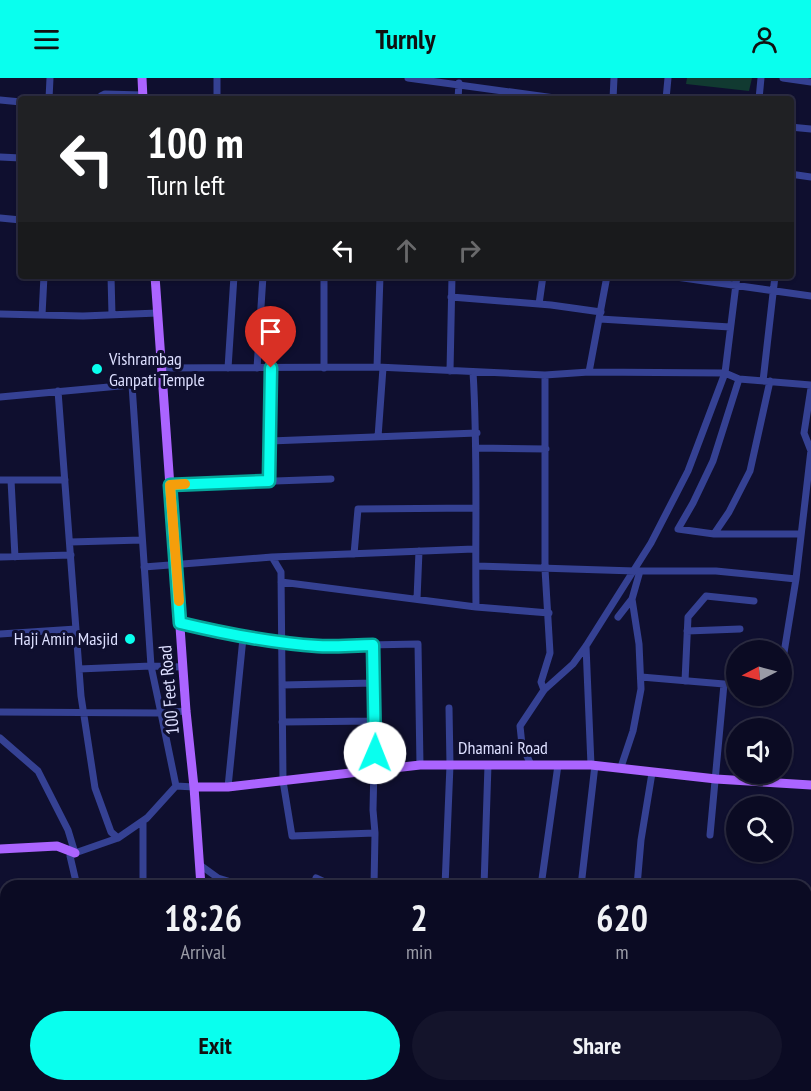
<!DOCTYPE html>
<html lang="en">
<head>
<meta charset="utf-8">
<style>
  body { margin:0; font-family:"PT Sans Narrow",sans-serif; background:#14142b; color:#f1f3f6; height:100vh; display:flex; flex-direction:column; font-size:22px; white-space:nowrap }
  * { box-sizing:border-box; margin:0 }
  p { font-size:20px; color:#9a9ba6 }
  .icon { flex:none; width:33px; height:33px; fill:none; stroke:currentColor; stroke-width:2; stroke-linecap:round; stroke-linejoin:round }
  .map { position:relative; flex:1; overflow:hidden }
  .side { position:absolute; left:0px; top:802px; width:812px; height:212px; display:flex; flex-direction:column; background:#0b0b23; border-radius:18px 18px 0 0; box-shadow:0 2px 4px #0004,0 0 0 2px #2b2b41 }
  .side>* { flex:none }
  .banner { position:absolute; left:18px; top:18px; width:776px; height:183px; border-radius:6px; box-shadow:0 2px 4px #0004,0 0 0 2px #2b2b41; background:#202124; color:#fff; overflow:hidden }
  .needle { width:39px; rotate:264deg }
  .controls { position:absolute; left:726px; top:562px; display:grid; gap:12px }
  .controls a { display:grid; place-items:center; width:66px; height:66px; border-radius:50%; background:#0b0b23; box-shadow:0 2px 4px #0004,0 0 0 2px #2b2b41; font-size:30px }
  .pin { position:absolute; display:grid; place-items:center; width:51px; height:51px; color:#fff; margin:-62px -26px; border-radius:50% 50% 50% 0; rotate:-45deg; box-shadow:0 0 6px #0007 }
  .pin .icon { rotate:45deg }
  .me { position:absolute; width:66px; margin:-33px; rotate:1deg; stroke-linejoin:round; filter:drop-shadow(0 0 4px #0008) }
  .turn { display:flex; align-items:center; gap:21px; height:126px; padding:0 30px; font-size:27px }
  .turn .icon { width:78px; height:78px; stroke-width:2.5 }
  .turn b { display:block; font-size:42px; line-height:51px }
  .lanes { display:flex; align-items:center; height:57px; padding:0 30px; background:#0003; justify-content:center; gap:30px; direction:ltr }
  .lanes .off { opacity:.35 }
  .eta { display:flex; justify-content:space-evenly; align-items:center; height:102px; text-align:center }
  .eta b { font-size:36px; font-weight:700; line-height:42px }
  .button { display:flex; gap:12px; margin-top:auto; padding:12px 30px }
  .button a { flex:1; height:69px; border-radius:36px; background:#09ffee; color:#111; font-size:24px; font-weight:700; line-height:69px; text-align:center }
  .button a+a { background:#14142b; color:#f1f3f6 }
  header { display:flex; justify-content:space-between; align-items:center; height:78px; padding:0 30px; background:#09ffee; color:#111; font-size:27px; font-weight:700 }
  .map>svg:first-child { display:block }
  .green { fill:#113a31 }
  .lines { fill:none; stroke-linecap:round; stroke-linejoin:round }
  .minor { stroke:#354193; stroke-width:7 }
  .major { stroke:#ab64ff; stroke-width:9 }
  .route-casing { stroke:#06a69b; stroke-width:15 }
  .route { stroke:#09ffee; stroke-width:10 }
  .slow { stroke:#f59e0b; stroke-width:10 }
  .poi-dot { fill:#09ffee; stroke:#0f0f2f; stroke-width:2 }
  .labels { text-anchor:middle; stroke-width:6; stroke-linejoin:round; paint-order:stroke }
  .poi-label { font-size:18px; fill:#dddfff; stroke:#0f0f2f; text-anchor:start }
  .street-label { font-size:18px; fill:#dddfff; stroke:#0f0f2f }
</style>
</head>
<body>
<header><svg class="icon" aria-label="menu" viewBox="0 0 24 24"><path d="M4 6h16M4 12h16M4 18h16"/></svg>Turnly<svg class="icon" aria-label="person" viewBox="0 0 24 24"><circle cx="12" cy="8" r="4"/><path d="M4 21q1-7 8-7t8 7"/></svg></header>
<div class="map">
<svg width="811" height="1013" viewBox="0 0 811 1013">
  <rect width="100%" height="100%" fill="#0f0f2f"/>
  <!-- green -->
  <path class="green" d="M687,0H752L749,13L686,6Z"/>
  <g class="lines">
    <!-- minor -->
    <path class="minor" d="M408,0L562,21
      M783,0L811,4
      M49,21L50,0
      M101,21V18L105,16L143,17
      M217,21V0
      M458,21L459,5
      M613,21L614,0
      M666,21L668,0
      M759,21L761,0
      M0,22L21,24
      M790,49L811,51
      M0,79L21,80
      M790,96L811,99
      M0,140L21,142
      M111,198L112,237
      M669,198L811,218
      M451,219L551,227L601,234
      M539,226L543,198
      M0,236L83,238L158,235
      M42,237L44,198
      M600,241L730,249
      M377,289L380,198
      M162,290L377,289L545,297L589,294L725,295L739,301L811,307
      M228,290L234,198
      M257,290L263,198
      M324,290V198
      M450,293L452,198
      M473,294C478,372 475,451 476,529
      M589,294L607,198
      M763,303L775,198
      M770,303L750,393L729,434L714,456H801
      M811,310L804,355L811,373
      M58,313L81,618L95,710L111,754L118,760
      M0,319L163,304
      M378,359L383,290
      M270,363L477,355
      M476,370L546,371
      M0,402H65
      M11,402L15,479
      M269,403L271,290
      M170,407L331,401
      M714,456L678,451L693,425L713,383L739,301
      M70,464L142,462
      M354,476L358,431L476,430
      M0,479L71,477
      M272,479L474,471
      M476,488L635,493
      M144,489L272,479L281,494L283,703L292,758L375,755
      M281,504L476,529L549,535
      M417,521L419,473
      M618,539L632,521
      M180,545L243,560L228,709
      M687,553L740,551
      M0,556L76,551
      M243,560L319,568L418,566L420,687
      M373,567L375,643L373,732L375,755L374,808
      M586,568L591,687
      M782,587L796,501L811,372
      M183,589L151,588L161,635L186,633
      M79,591L151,588L132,307
      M641,599L724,606L710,757
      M685,603L688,539L706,518L754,523
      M282,607L374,605
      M544,612L541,604L550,575L545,491V297
      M0,634L161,635L176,708
      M282,644L375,643
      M0,660L38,693L68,752L75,775L70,778L77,808
      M531,687L522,667L520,648L544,612L573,586L586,568L651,465L688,393L725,295L737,198
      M621,689L633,653L641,611L639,566L632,521L640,493H716L796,501
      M176,708L194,709
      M143,743V808
      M75,775L118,760L147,740L176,708
      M200,787L218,800L244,808
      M316,800L333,808
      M445,808L450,687L449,630
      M484,808L488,687
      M541,808L558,687
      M581,808L595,687
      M637,808L641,762L652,695
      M806,856L811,857
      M806,901L811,872
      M0,911L6,912
      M806,971L811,973
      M92,1008V1013
      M233,1008L253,1013
      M356,1008L372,1013
      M424,1008L425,1013
      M806,1008L811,1010
      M112,1013L137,1008
      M488,1013V1008
      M548,1013L549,1008
      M603,1013L604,1008
      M776,1013L778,1008"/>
    <!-- major -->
    <path class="major" d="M142,0L143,21
      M155,198L186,633L194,709L201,808
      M194,709H228L420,687H591L716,701L811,707
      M0,771L57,768L75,775
      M0,990L6,991
      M215,1008V1013"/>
  </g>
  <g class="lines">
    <!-- route casing -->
    <g class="route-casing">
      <path id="route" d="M271,290L269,403L170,407L180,545C226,556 271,565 318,568C336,569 355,567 373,567L375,675"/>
    </g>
    <!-- route -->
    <use href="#route" class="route"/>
    <!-- slow -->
    <path class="slow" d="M179,523L170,407L185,406"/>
  </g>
  <!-- markers -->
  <g class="poi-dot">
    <circle cx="97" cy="291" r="6"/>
    <circle cx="130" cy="561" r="6"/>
  </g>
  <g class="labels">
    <!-- poi labels -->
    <g class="poi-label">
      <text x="109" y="287">Vishrambag<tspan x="109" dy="21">Ganpati Temple</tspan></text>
      <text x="118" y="567" text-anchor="end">Haji Amin Masjid</text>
    </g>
    <!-- street labels -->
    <g class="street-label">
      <text transform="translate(169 612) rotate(-95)" y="6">100 Feet Road</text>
      <text x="503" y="676">Dhamani Road</text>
    </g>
  </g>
</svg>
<div class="controls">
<a><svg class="needle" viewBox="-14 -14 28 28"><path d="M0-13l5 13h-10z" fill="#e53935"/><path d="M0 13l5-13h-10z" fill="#9a9ba6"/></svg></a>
<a><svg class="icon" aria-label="sound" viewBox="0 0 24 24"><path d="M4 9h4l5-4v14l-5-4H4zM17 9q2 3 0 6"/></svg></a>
<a><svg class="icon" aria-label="search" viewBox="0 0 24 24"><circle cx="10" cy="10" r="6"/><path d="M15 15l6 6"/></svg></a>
</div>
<div class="pin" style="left:271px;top:290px;background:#d93025"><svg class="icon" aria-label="arrive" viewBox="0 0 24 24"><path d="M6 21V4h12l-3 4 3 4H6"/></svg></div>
<svg class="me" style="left:375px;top:675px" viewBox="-20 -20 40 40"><circle r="19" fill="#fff"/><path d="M0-13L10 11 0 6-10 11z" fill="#09ffee"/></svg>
<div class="banner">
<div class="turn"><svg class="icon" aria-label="left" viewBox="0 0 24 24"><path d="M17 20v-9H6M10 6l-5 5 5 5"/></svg><div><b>100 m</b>Turn left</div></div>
<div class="lanes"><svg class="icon" aria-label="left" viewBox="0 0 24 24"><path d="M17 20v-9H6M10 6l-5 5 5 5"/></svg><svg class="icon off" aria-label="ahead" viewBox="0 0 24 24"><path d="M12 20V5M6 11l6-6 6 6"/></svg><svg class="icon off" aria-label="right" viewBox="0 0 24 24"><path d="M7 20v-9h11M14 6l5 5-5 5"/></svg></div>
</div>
<section class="side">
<div class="eta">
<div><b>18:26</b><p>Arrival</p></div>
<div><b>2</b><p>min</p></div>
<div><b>620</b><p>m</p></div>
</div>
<div class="button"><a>Exit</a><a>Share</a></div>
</section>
</div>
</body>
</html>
